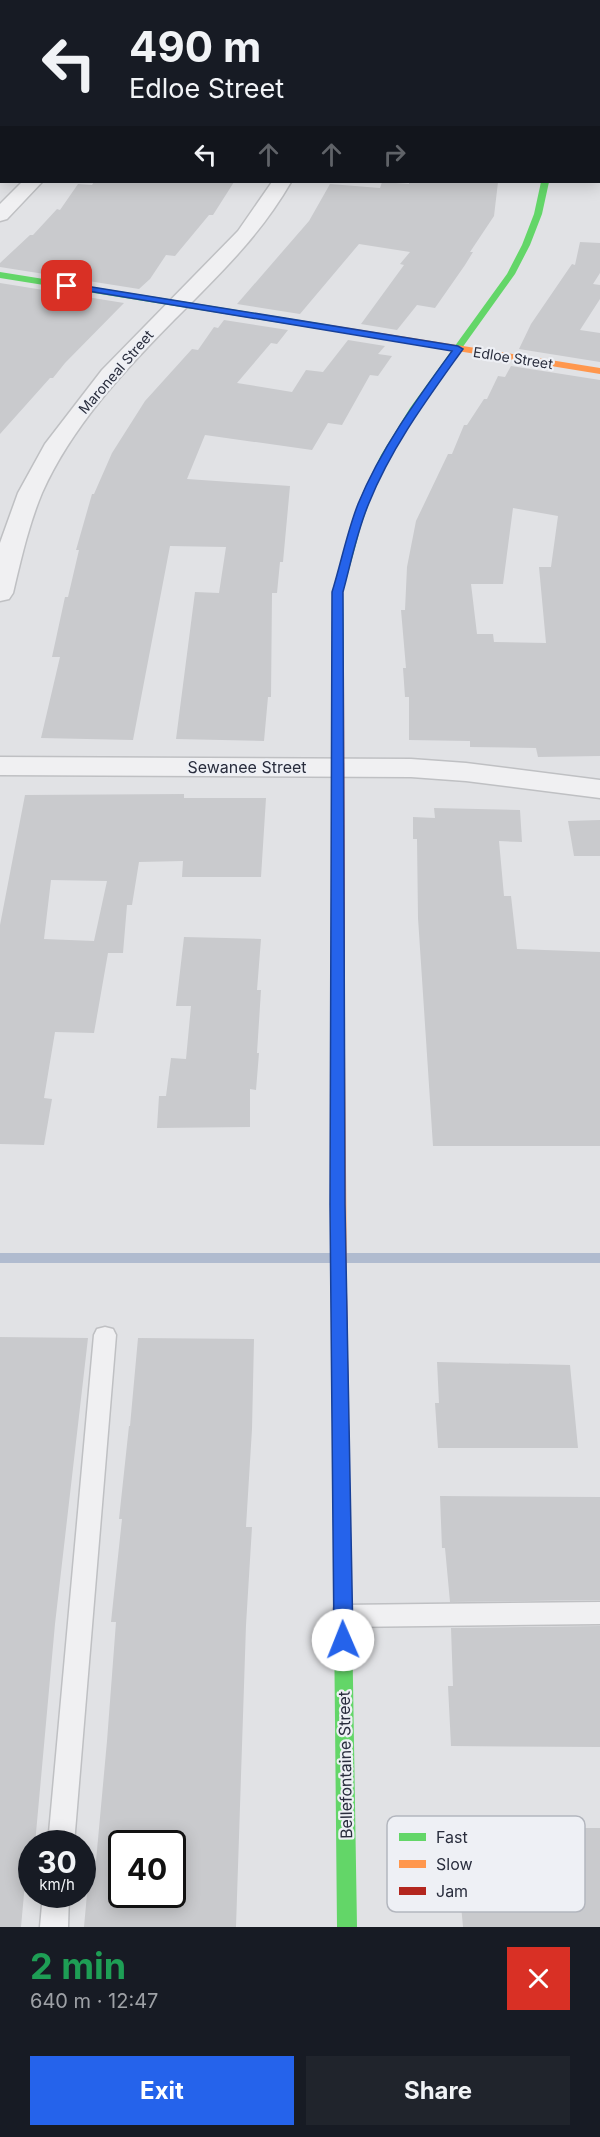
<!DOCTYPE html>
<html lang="en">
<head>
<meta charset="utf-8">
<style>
  body { margin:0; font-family:Inter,sans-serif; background:#20242c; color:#f1f3f6; height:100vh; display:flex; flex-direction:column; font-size:22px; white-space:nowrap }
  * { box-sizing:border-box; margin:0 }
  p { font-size:20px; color:#9ea1a6 }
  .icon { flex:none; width:33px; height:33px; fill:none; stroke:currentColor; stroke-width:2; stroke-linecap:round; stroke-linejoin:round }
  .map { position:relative; height:1927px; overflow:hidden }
  .drawer { display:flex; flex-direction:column; background:#171b24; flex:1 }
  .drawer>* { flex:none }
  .top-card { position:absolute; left:0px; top:0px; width:600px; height:183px; box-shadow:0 3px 15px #0003; background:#171b24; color:#f1f3f6; overflow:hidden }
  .speed { position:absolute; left:18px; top:1830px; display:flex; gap:12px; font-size:30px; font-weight:700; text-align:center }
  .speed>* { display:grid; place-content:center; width:78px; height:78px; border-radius:50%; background:#171b24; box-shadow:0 3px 15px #0003; line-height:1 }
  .speed small { font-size:15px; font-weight:400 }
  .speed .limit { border:3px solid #111; border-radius:9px; background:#fff; color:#111 }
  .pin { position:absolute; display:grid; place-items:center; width:51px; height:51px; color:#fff; margin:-26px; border-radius:12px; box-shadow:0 3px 9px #0006 }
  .me { position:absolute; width:66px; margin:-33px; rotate:359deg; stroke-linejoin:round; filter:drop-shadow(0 0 4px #0008) }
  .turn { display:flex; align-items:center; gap:21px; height:126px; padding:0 30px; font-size:27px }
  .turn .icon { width:78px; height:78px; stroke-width:2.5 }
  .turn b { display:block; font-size:42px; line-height:51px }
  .lanes { display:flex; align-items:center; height:57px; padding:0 30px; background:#0003; justify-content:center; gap:30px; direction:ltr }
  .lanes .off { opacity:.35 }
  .round { display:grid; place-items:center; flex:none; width:63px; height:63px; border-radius:0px; background:#20242c }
  .head { display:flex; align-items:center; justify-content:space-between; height:102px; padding:0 30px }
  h1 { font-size:36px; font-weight:700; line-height:45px; color:#1e9e55 }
  .cta { display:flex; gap:12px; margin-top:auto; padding:12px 30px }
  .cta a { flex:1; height:69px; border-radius:0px; background:#2563eb; color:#fff; font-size:24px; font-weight:700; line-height:69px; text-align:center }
  .cta a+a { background:#20242c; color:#f1f3f6 }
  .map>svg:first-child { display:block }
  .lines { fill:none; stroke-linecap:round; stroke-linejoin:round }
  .stream { stroke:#b0bbcf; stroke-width:10 }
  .building { fill:#c9cacd; fill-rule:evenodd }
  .lane-casing { stroke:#bfc0c3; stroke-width:3 }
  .street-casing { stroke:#bfc0c3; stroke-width:3 }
  .lane { fill:#f0f0f2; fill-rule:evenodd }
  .street { fill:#f0f0f2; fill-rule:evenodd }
  .fast { fill:#63d668; fill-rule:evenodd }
  .slow { fill:#ff974d; fill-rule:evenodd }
  .jam { fill:#b3261e; fill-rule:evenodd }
  .route { fill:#2563eb; stroke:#184099; stroke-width:1.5 }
  .labels { text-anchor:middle; stroke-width:4.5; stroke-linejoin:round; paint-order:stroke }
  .far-street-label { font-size:14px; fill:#292d3d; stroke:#eef0f5 }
  .street-label { font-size:16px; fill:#292d3d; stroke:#eef0f5 }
  .key { fill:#eef0f5; stroke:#b3b6be; stroke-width:1.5 }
  .key-label { font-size:16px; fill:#292d3d }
</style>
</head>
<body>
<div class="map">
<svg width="600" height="1927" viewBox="0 0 600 1927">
  <rect width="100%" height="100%" fill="#e1e2e5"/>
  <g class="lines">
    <!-- stream -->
    <path class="stream" d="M0,1258H331
      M347,1258H600"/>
  </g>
  <!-- building -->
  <path class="building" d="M94,182H234L213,215H209L175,256L166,255L150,279L139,289L0,267V263L30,235H33L57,209L60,210L78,184L92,185Z
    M382,182L409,184V182H498L494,216L470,252H473L465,265L435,308L417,305L397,330L361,324L404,265L400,264L410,252L359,244L300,314L237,304L309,221L330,184L380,188Z
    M580,242L600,243V273L593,284L600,285V299L580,330L600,333V362L519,349L531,324L572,264L575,265Z
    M0,283L124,303L65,363L53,378H50L0,434Z
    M224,320L288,330L277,344L271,343L237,383L292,392L306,370L323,372L348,340L385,346L378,354L392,356L378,376L370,375L342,425L328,423L312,450L205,435L187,479L290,486L283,562H280L277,593H272L271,697H268L264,741L176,739L195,592L219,593L226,547L170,546L133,740L41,738L60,657H52L65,597H68L79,550H76L92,494H94L112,453L145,401L192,349L198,350L214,327L218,328Z
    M511,366L600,380V756L538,757L536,748L470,747V741L409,740V697H405L403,668H406L401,610H405L407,567L416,521L448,454H452L464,425H467L484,399H487L498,376L505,377ZM513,508L558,516L551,567H539L546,643L494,642L493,634H477L471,584H503Z
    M184,794V798H266L261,877H182L183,861L139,862L132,905H127L123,953H108L94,1033L55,1032L44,1098L52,1099L44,1145L0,1144V925L25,795ZM51,880L107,881L94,941L44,939Z
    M434,808L520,810L522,842L499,841L504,896H511L517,949L600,952V1146H433L418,918L417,839H413V817L435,818Z
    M600,820V856H574L568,821Z
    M184,937L261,939L257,990H261L257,1053H259L256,1090L250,1089V1127L157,1128L159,1096H166L171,1058L186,1059L191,1006H176Z
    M0,1337L88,1338L55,1624L35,1844H32V1861H27L21,1927H0Z
    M138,1338L254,1339L252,1429L246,1527H252L246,1625L236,1927H84L89,1872H95L107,1741L116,1622H111L122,1519H119L129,1426H130ZM122,1844H172V1894H122Z
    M437,1362L570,1365L578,1448H438L435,1403H439Z
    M440,1496L600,1497V1600L450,1602L445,1548H442Z
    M600,1626V1747L451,1746L448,1686H453L451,1628Z
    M454,1828H600V1927H463Z"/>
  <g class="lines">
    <!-- lane casing -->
    <g class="lane-casing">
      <path id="lane" d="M61,0H69V2H61Z
        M105,1327L113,1329L116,1335L74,1844H48L94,1335L97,1329Z
        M600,1602V1624L343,1627L334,1624L331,1616L334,1608L343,1605Z
        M43,1894H69L68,1927H40Z"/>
    </g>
    <!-- street casing -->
    <g class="street-casing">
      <path id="street" d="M508,0H524L525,2H509Z
        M22,182H42L7,219L0,221V204Z
        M272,182H291C260,236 217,277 174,320C123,372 72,426 42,493C29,524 21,559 13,593L9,599L0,601V543L18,493L45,444L102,370L238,231Z
        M0,757L411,759L466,763L600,780V798L466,781L411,777L0,775Z"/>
    </g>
    <!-- lane -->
    <use href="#lane" class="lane"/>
    <!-- street -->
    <use href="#street" class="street"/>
    <!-- fast -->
    <path class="fast" d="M541,182H549L542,214L530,245L515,274L419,408L391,455L373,492L361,526L343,592L344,670L338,673L334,672L333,592L351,526L363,492L381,455L410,408L507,274L522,245L534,214Z
      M0,272L331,325L335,328L331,331L0,278Z
      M343,1612L349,1614L352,1620L357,1927H337L334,1620L337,1614Z"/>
    <!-- slow -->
    <path class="slow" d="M598,17H600V21H598Z
      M331,325L600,368V374L328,330L327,328Z
      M338,1043L345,1048L347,1292L345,1296L339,1298L333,1296L331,1292V1048Z"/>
    <!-- jam -->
    <path class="jam" d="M0,16H2V20H0Z
      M338,667L344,670L345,1048L338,1053L331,1048L332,670Z
      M339,1286L345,1288L347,1292L352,1620L349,1626L343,1628L337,1626L334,1620L331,1292L333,1288Z"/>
  </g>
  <!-- route -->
  <path class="route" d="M67,283L458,346L463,349C428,398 392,446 369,503C357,531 351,563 343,592L345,1205L353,1640L350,1646L343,1648L337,1646L334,1640L330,1205L332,592C341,563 347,532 358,504C381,448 417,399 452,351L64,287V284Z"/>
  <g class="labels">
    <!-- far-street labels -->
    <g class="far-street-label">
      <text transform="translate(513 358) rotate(9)" y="5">Edloe Street</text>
      <text transform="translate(116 372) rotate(-49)" y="5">Maroneal Street</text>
    </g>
    <!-- street labels -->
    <g class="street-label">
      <text x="247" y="773">Sewanee Street</text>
      <text transform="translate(345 1765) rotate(-91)" y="6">Bellefontaine Street</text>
    </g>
  </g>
  <!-- legend -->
  <rect x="387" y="1816" width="198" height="96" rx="9" class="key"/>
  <rect x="399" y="1833" width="27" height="8" fill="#63d668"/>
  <rect x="399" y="1860" width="27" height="8" fill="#ff974d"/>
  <rect x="399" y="1887" width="27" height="8" fill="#b3261e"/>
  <g class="key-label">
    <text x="436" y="1843">Fast</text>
    <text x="436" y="1870">Slow</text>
    <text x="436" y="1897">Jam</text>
  </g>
</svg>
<div class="speed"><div>30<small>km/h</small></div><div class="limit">40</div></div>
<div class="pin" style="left:67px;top:286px;background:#d93025"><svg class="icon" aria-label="arrive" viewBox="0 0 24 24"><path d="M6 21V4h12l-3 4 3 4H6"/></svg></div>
<svg class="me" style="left:343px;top:1640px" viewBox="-20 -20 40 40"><circle r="19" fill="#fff"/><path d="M0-13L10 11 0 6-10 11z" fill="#2563eb"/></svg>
<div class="top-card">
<div class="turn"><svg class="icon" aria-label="left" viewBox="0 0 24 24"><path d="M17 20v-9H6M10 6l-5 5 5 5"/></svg><div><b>490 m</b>Edloe Street</div></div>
<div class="lanes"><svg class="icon" aria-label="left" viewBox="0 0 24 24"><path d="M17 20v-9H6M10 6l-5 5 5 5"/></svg><svg class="icon off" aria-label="ahead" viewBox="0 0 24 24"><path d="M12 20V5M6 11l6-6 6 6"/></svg><svg class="icon off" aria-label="ahead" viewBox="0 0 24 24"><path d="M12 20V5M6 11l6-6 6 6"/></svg><svg class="icon off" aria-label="right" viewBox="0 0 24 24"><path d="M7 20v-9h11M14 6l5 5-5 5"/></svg></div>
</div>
</div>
<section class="drawer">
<div class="head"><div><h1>2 min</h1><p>640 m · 12:47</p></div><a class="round" style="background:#d93025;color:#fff"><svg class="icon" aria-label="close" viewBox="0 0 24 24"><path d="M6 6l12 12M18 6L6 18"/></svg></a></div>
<div class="cta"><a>Exit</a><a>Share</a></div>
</section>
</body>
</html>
